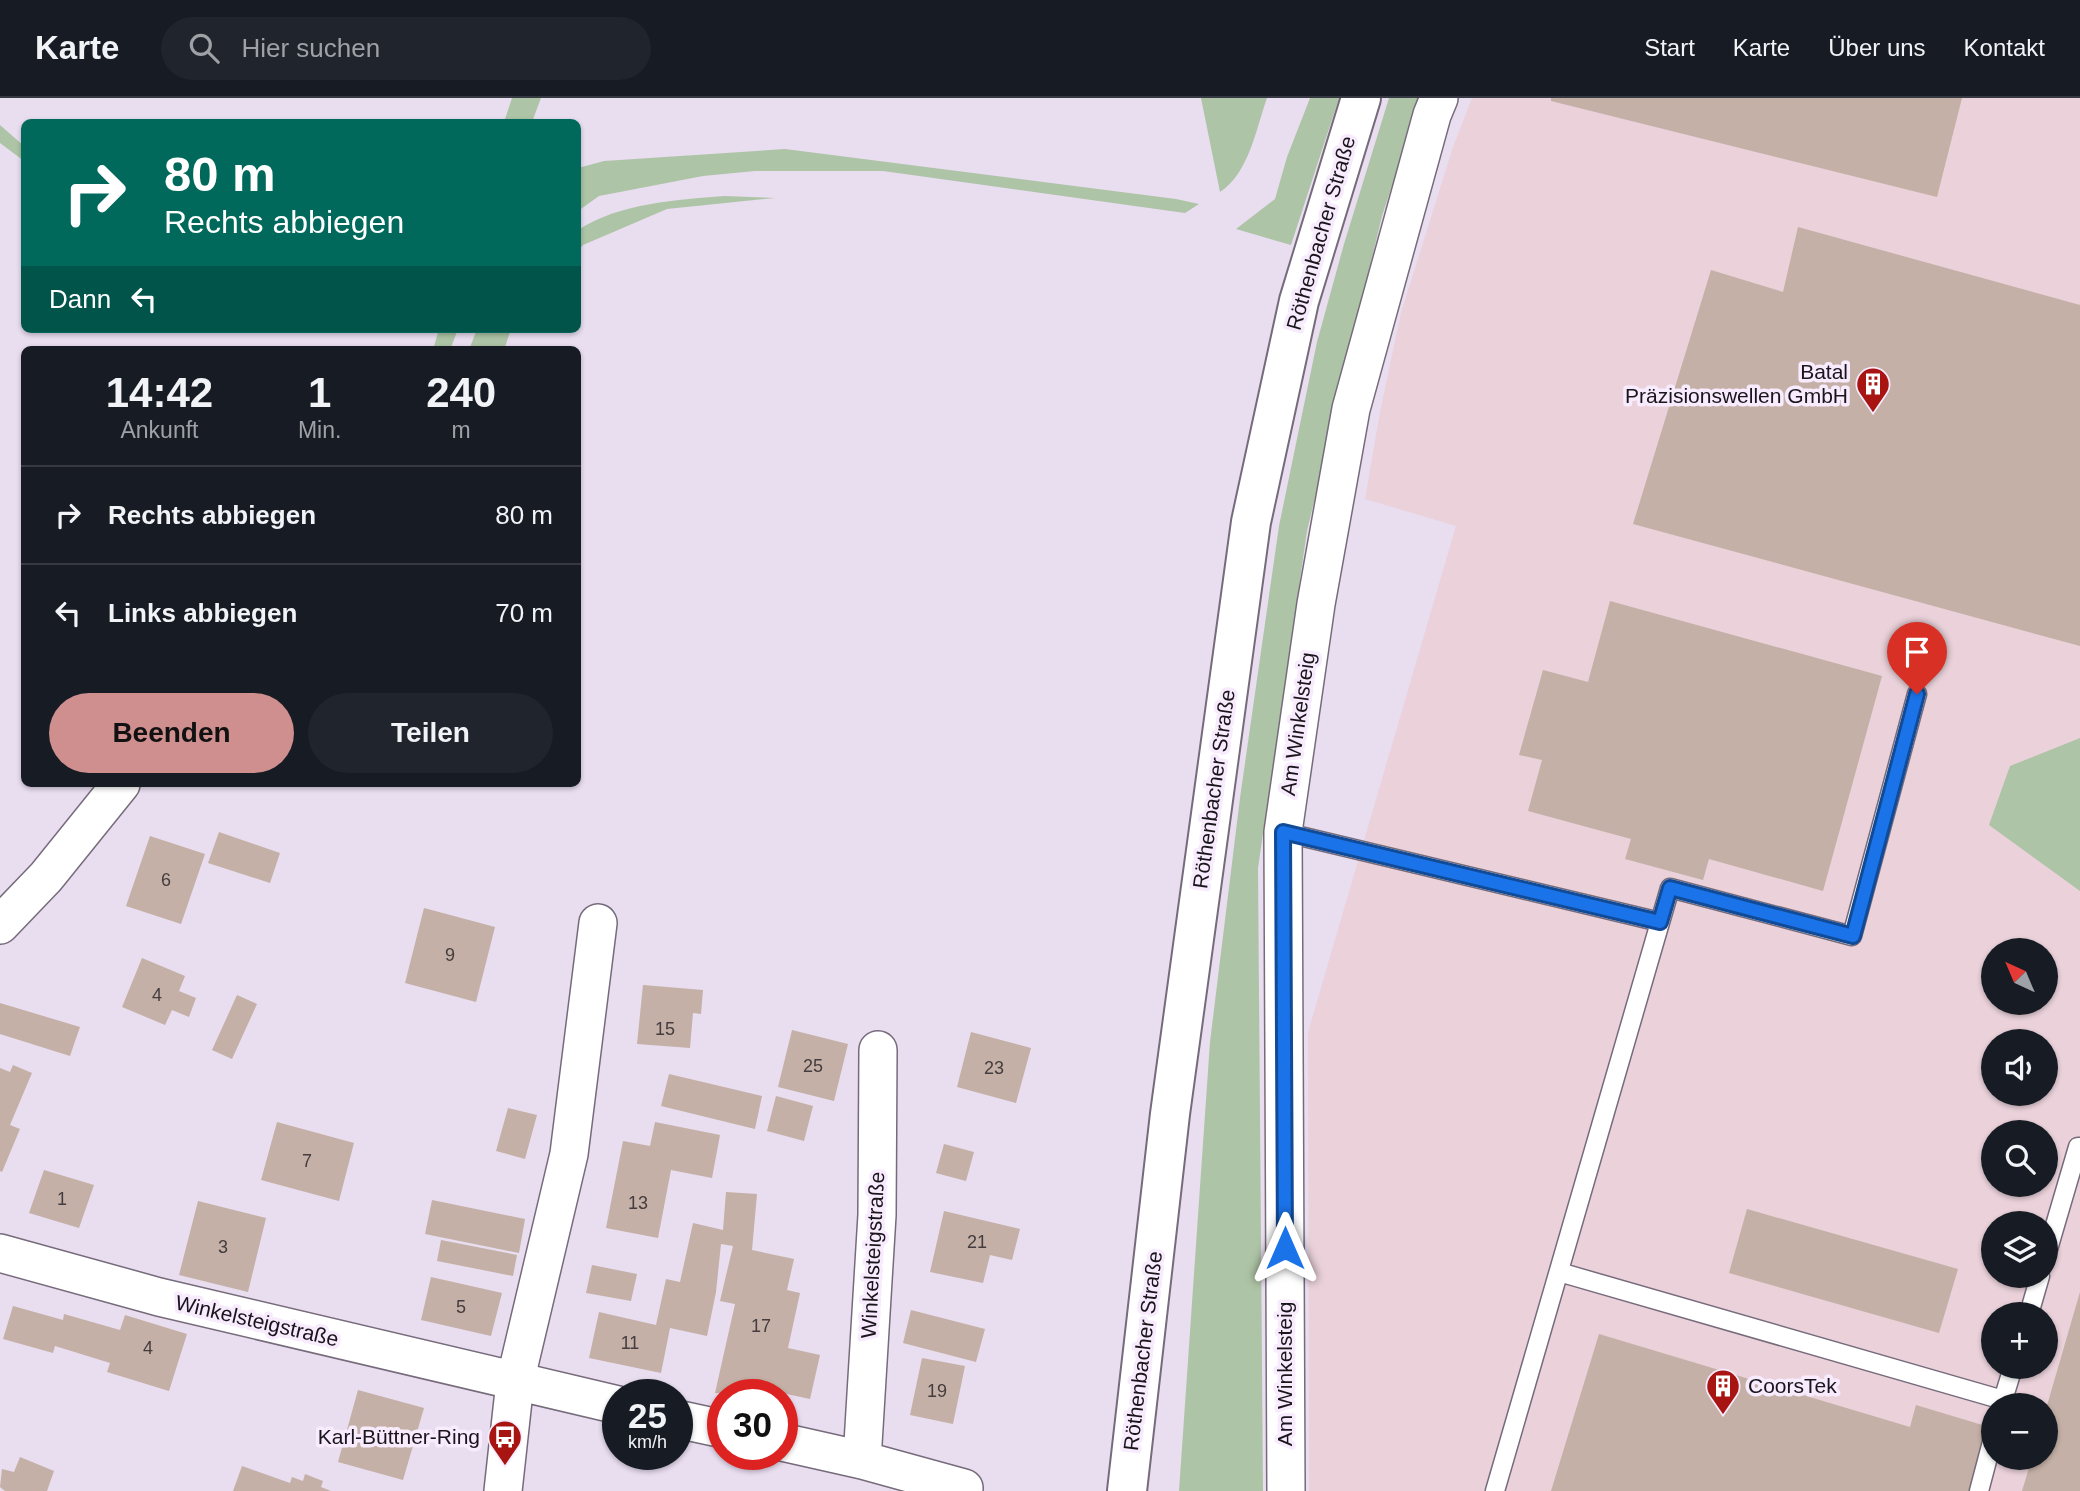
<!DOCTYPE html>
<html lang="de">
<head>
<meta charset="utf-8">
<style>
  body { margin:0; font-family:Arial,sans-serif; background:#20242c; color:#f1f3f6; height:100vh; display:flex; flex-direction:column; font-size:26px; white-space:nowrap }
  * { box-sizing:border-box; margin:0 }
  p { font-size:23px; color:#9ea1a6 }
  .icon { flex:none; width:38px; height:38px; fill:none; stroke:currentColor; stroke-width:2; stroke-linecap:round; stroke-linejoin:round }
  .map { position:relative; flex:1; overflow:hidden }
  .panel { position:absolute; left:21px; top:248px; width:560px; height:441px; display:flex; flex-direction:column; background:#171b24; border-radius:10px; box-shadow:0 2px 5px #0004 }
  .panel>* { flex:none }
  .banner { position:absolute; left:21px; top:21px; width:560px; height:214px; border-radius:10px; box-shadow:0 2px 5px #0004; background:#00695c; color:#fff; overflow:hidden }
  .needle { width:46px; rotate:316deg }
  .controls { position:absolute; left:1981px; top:840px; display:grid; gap:14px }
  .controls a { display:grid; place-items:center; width:77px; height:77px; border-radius:50%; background:#171b24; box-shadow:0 2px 5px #0004; font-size:35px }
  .speed { position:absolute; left:602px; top:1281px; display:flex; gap:14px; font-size:35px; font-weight:700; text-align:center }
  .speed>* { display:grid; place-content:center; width:91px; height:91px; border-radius:50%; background:#171b24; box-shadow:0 2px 5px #0004; line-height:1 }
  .speed small { font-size:18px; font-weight:400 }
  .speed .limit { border:10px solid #d22; background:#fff; color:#111 }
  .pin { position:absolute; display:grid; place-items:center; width:60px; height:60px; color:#fff; margin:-72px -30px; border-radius:50% 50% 50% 0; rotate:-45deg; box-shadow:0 0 7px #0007 }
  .pin .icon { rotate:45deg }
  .me { position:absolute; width:77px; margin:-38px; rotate:0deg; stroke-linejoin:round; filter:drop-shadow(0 0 5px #0008) }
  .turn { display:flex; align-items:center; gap:24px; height:147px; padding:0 28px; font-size:32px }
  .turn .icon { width:91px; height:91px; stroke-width:2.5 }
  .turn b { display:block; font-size:49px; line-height:60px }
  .then { display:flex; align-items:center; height:66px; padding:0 28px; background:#0003; gap:14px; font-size:26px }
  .eta { display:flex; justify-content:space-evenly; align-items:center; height:119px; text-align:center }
  .eta b { font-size:42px; font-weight:700; line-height:49px }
  .action { display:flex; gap:14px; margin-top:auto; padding:14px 28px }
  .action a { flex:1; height:80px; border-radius:42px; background:#d08f8f; color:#111; font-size:28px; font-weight:700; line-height:80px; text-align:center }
  .action a+a { background:#20242c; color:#f1f3f6 }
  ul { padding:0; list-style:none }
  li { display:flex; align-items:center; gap:21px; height:98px; padding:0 28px; border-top:2px solid #363941 }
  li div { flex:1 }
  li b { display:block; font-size:26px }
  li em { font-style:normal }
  header { display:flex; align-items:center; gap:42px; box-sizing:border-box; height:98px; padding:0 35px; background:#171b24; border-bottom:2px solid #363941 }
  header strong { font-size:33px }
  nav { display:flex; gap:38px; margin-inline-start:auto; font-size:24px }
  .search { width:490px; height:63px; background:#20242c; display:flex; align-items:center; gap:18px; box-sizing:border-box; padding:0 24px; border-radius:38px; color:#9ea1a6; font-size:26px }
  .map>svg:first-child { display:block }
  .industrial { fill:#ead1da; fill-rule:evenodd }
  .green { fill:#aec4a6 }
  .building { fill:#c4b0a6 }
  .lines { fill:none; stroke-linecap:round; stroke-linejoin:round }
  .service-casing { stroke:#766b7b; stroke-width:21 }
  .minor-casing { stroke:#766b7b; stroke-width:40 }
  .secondary-casing { stroke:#766b7b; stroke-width:42 }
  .service { stroke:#fff; stroke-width:18 }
  .minor { stroke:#fff; stroke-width:37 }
  .secondary { stroke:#fff; stroke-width:38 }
  .route-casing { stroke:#114b97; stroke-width:18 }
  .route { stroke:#1a73e8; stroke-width:12 }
  .labels { text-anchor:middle; stroke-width:7; stroke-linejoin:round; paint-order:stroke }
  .number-label { font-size:18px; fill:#443c3e }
  .street-label { font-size:21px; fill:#19151b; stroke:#f7ebfd }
  .poi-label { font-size:21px; fill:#19151b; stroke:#f7ebfd; text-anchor:end }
</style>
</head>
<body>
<header>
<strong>Karte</strong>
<div class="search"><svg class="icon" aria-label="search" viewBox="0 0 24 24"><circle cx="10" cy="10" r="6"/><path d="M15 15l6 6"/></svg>Hier suchen</div>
<nav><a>Start</a><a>Karte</a><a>Über uns</a><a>Kontakt</a></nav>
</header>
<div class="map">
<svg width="2080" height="1393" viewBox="0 0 2080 1393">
  <rect width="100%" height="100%" fill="#e9ddf0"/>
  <!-- industrial -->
  <path class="industrial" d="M1472,0H2080V1393H1309L1308,934L1456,428L1365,401L1380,314L1401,215L1453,49ZM1993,852H2046V905H1993ZM1993,943H2046V996H1993ZM1993,1034H2046V1087H1993ZM1993,1125H2046V1178H1993ZM1993,1216H2046V1269H1993ZM1993,1307H2046V1360H1993Z"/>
  <!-- green -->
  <path class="green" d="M512,0H541L532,24H504Z
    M1201,0H1267C1256,31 1249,75 1220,94Z
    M1310,0H1339L1291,147L1236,131L1275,101L1287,59Z
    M1389,0H1421L1382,118L1307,433L1258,770L1263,1393H1179L1210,944L1240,700L1279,428L1317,244L1344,146Z
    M0,27L24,48V63L0,45Z
    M785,51L1176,101L1199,106L1185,115L883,73H755L703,78L599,98L578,113V70L604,63Z
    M724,98L775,100L667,111L583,147L578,153V132C620,105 675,102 724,98Z
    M439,231H458L450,252H433Z
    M477,231H511L504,252H469Z
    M2080,640V793L1989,727L2010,668Z"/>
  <!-- building -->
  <path class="building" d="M1551,0H1962L1937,99L1551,3Z
    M1798,129L2080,207V548L1633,426L1711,172L1783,194Z
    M1610,503L1882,578L1823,793L1709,761L1703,782L1625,761L1631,741L1528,713L1542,662L1519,657L1543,572L1588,584Z
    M219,734L280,755L270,785L208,765Z
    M150,738L205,756L181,826L126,808Z
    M424,810L495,829L476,904L405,885Z
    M142,860L185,878L179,893L196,900L189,919L172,912L165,927L122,909Z
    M643,887L703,892L701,916L693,915L690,950L637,946Z
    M237,897L257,906L232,961L212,952Z
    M0,905L80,929L70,958L0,936Z
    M792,932L848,946L834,1003L778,989Z
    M971,934L1031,950L1016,1005L957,989Z
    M13,967L32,975L10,1027L20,1031L2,1074L0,1073V970L10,974Z
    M669,976L762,998L755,1031L661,1008Z
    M776,998L813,1008L804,1043L767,1033Z
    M508,1010L537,1017L525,1061L496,1053Z
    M277,1024L354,1045L339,1103L261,1082Z
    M655,1024L720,1037L712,1080L671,1072L658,1140L606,1130L623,1043L650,1048Z
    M944,1046L974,1054L966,1083L936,1075Z
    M44,1072L94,1087L79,1130L29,1115Z
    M726,1094L757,1096L752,1152L794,1161L787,1192L800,1195L788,1250L820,1257L810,1301L749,1288L747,1297L715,1295L735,1206L720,1203L733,1148L721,1146L716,1194L707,1238L670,1230L661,1275L589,1260L599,1214L656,1227L666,1181L680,1184L693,1125L723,1132Z
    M432,1102L525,1121L519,1155L425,1136Z
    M198,1103L266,1120L248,1194L179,1177Z
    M1747,1111L1958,1171L1939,1235L1729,1175Z
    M944,1113L1020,1131L1012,1162L990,1157L983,1185L930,1174Z
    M441,1142L517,1157L513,1178L437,1163Z
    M592,1167L637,1176L631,1203L586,1195Z
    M431,1179L502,1195L491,1238L421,1222Z
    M2080,1194V1393H2022L2032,1360H2046V1311Z
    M13,1208L63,1222L64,1216L120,1232L125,1217L187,1236L169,1293L107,1274L110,1265L55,1248L53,1255L3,1241Z
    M911,1212L985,1231L976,1264L903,1245Z
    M1599,1236L1910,1329L1916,1307L1989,1329L1969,1393H1551Z
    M922,1260L965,1268L953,1326L910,1317Z
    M358,1292L424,1310L403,1382L338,1364Z
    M20,1359L54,1373L47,1393H5L0,1389L2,1371L14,1374Z
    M242,1368L290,1385L292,1379L303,1383L305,1376L323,1383L321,1389L331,1393H233Z"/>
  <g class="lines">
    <!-- service casing -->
    <g class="service-casing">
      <path id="service" d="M1283,734L1660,824
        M2046,1158L2078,1049H2080
        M1559,1174L2003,1302L2013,1269
        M2029,1216L2040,1178
        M1495,1393L1670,790L1852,838L1917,596
        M1979,1393L1993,1340"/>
    </g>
    <!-- minor casing -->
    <g class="minor-casing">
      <path id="minor" d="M0,827L46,779L121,686
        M0,1155L159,1199L618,1307
        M677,1321L723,1331
        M782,1344L862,1362L964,1390
        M862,1362L877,1117L878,952
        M503,1393L515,1284L569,1056L598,825
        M1286,1393L1283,734L1316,506L1351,311L1432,17L1439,0"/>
    </g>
    <!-- secondary casing -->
    <g class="secondary-casing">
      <path id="secondary" d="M1127,1393L1170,1016L1251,424L1299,203L1361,0"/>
    </g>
    <!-- service -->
    <use href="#service" class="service"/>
    <!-- minor -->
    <use href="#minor" class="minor"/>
    <!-- secondary -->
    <use href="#secondary" class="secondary"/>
  </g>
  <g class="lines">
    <!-- route casing -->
    <g class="route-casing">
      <path id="route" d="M1285,1150L1283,734L1660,824L1670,790L1853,838L1917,596"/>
    </g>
    <!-- route -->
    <use href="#route" class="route"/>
  </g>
  <!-- icons -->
  <defs>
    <g id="building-pin" transform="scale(1.75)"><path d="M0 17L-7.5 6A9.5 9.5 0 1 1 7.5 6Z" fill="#a71411" stroke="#f7ebfd"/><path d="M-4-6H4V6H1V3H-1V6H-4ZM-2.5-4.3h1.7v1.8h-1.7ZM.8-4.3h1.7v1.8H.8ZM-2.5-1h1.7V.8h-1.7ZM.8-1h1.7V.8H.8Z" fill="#fff"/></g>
    <g id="bus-pin" transform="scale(1.75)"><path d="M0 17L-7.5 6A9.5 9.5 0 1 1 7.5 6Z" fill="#a71411" stroke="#f7ebfd"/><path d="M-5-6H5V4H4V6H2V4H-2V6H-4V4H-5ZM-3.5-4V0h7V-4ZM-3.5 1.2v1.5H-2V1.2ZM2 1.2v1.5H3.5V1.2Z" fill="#fff"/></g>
  </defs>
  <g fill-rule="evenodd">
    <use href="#building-pin" x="1873" y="286"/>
    <use href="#building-pin" x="1723" y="1288"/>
    <use href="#bus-pin" x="505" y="1339"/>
  </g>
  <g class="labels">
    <!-- number labels -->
    <g class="number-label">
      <text x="166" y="788">6</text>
      <text x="450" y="863">9</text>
      <text x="157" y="903">4</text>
      <text x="665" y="937">15</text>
      <text x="813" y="974">25</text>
      <text x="994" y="976">23</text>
      <text x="307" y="1069">7</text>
      <text x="62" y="1107">1</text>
      <text x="638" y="1111">13</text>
      <text x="977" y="1150">21</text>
      <text x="223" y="1155">3</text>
      <text x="461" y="1215">5</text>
      <text x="761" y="1234">17</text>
      <text x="630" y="1251">11</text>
      <text x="148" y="1256">4</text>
      <text x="937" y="1299">19</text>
    </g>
    <!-- street labels -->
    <g class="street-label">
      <text transform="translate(1321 135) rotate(-74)" y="7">Röthenbacher Straße</text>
      <text transform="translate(1298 626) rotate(-82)" y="7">Am Winkelsteig</text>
      <text transform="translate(1214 691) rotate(-82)" y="7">Röthenbacher Straße</text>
      <text transform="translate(873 1157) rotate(-87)" y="7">Winkelsteigstraße</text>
      <text transform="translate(257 1223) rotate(13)" y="7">Winkelsteigstraße</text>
      <text transform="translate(1143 1253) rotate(-83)" y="7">Röthenbacher Straße</text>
      <text transform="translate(1285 1276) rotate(-90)" y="7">Am Winkelsteig</text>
    </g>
    <!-- poi labels -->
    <g class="poi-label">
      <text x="1848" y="281">Batal<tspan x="1848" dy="24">Präzisionswellen GmbH</tspan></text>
      <text x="1748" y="1295" text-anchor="start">CoorsTek</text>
      <text x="480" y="1346">Karl-Büttner-Ring</text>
    </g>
  </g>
</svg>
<div class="controls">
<a><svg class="needle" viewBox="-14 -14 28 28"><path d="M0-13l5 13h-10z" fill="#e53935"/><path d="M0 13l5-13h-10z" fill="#9ea1a6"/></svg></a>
<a><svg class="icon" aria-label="sound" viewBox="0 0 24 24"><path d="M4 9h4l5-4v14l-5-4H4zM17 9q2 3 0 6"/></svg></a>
<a><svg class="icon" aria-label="search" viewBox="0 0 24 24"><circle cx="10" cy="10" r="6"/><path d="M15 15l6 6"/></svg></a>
<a><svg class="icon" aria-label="layers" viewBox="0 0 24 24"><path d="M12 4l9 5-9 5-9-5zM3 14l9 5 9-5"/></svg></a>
<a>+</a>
<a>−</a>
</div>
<div class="speed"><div>25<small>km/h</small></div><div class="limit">30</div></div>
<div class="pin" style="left:1917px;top:596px;background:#d93025"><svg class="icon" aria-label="arrive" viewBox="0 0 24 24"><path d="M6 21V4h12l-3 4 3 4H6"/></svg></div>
<svg class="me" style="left:1285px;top:1150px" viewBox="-20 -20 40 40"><path d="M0-17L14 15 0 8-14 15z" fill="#1a73e8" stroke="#fff" stroke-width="4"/></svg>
<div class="banner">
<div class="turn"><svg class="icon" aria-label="right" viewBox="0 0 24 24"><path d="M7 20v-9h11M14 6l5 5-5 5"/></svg><div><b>80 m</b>Rechts abbiegen</div></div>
<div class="then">Dann<svg class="icon" aria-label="left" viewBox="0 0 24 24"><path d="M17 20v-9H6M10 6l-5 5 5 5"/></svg></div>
</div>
<section class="panel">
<div class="eta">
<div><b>14:42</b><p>Ankunft</p></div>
<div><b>1</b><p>Min.</p></div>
<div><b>240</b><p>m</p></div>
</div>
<ul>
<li><svg class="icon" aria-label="right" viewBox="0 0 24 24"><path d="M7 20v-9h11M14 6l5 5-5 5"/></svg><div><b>Rechts abbiegen</b></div><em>80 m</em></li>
<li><svg class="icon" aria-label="left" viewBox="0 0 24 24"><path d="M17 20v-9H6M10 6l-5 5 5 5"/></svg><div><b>Links abbiegen</b></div><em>70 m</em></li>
</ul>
<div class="action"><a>Beenden</a><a>Teilen</a></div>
</section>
</div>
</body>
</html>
